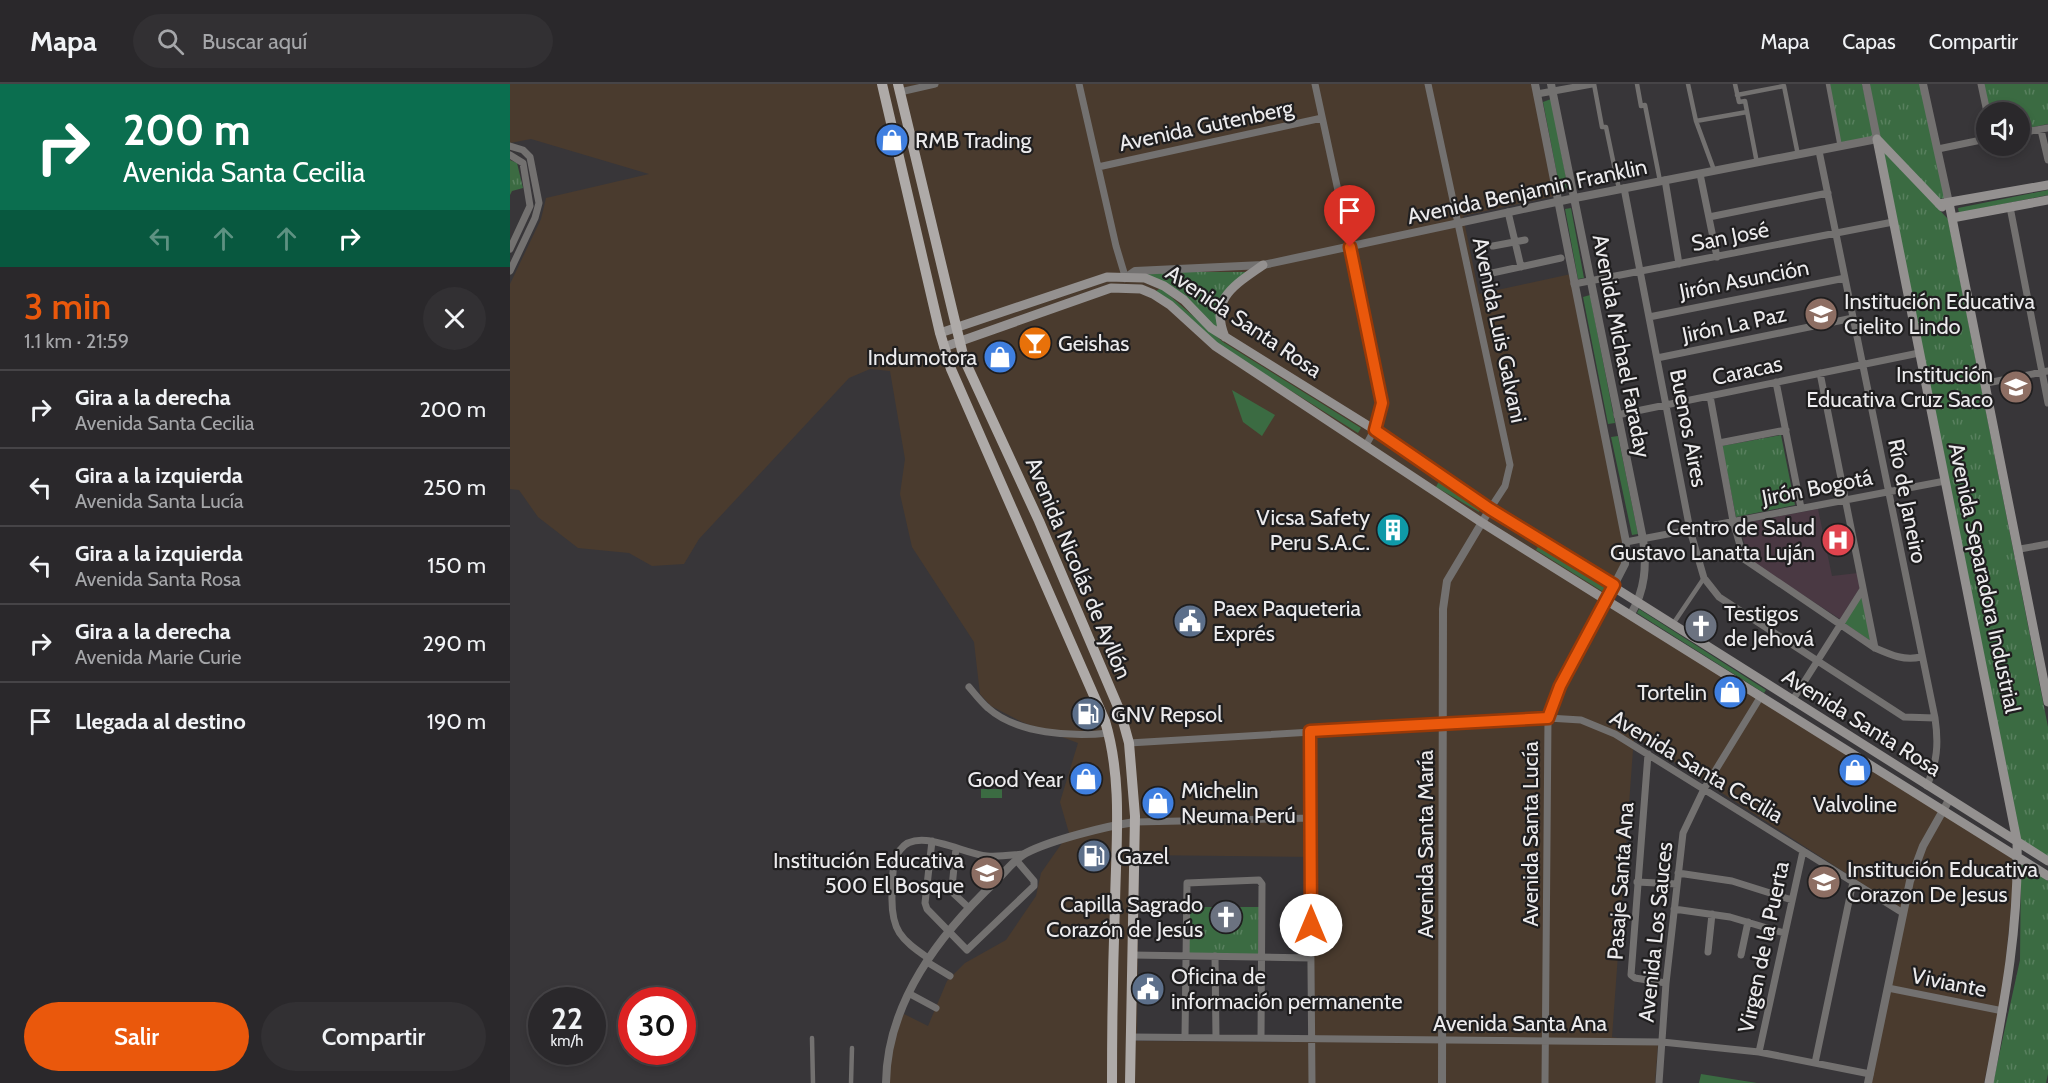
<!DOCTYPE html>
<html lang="es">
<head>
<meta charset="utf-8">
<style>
  body { margin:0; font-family:Cabin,sans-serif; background:#323033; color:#f1f3f6; height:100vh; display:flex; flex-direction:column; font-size:22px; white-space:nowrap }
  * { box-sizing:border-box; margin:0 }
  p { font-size:20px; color:#a5a6a9 }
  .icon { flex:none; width:33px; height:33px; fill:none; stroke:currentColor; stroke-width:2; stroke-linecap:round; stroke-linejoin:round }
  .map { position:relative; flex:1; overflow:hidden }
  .details { display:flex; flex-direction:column; background:#2a282b; width:510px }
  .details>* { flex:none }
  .top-card { background:#0b6e4f; color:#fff; overflow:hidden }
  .fabs { position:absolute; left:1466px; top:18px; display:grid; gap:12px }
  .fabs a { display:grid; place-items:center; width:54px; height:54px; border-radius:50%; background:#2a282b; box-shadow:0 3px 9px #0003,0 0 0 2px #464447; font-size:30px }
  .speed { position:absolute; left:18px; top:903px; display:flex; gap:12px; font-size:30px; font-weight:700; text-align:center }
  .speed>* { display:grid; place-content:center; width:78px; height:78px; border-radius:50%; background:#2a282b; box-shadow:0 3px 9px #0003,0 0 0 2px #464447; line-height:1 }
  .speed small { font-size:15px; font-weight:400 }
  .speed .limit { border:9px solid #d22; background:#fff; color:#111 }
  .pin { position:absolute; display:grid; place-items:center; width:51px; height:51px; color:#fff; margin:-62px -26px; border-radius:50% 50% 50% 0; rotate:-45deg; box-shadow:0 0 6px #0007 }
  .pin .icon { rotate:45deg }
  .me { position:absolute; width:66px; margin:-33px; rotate:0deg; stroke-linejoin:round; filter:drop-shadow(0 0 4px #0008) }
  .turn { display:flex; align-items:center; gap:21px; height:126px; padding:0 24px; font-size:27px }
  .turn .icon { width:78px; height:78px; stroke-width:2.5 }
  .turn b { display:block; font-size:42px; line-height:51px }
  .lanes { display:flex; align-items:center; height:57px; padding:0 24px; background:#0003; justify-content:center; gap:30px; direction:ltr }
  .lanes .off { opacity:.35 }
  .round { display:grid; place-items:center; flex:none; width:63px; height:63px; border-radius:32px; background:#323033 }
  .summary { display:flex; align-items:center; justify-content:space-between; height:102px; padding:0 24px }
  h1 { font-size:36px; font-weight:600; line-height:45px; color:#ea580c }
  .button { display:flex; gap:12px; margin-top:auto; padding:12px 24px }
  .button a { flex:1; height:69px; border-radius:36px; background:#ea580c; color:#fff; font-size:24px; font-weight:600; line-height:69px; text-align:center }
  .button a+a { background:#323033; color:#f1f3f6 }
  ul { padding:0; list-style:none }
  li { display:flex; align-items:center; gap:18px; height:78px; padding:0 24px; border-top:2px solid #464447 }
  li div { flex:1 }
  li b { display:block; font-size:22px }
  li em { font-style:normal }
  header { display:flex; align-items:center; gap:36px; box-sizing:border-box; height:84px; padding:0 30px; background:#2a282b; border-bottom:2px solid #464447 }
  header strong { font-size:28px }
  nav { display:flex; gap:33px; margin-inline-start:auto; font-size:21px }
  .search { width:420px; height:54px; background:#323033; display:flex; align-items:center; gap:15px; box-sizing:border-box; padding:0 21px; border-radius:33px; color:#a5a6a9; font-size:22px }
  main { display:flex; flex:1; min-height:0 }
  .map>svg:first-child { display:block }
  .industrial { fill:#4a3b2e; fill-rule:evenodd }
  .education { fill:#4a3943 }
  .grass { fill:#3b6b42 }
  .park { fill:url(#park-tufts) }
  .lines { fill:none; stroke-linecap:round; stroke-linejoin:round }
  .pedestrian { stroke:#737170; stroke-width:4.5 }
  .minor { stroke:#737170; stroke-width:7 }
  .tertiary { stroke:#737170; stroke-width:8 }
  .secondary { stroke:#949190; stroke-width:9 }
  .primary { stroke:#aeaaa8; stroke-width:10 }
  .route-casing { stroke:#983908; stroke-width:15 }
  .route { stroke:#ea580c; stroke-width:10 }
  .labels { text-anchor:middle; stroke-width:4.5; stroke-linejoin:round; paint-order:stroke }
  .street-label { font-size:22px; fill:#ecebed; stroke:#1f1e1f }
  .poi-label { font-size:22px; fill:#ecebed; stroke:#1f1e1f; text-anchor:start }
</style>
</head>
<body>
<header>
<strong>Mapa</strong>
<div class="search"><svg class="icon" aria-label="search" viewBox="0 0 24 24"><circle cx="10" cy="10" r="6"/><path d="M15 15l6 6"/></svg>Buscar aquí</div>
<nav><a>Mapa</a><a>Capas</a><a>Compartir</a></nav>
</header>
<main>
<section class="details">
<div class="top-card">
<div class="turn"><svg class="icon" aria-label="right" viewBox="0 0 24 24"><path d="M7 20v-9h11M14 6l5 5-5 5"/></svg><div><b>200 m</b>Avenida Santa Cecilia</div></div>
<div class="lanes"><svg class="icon off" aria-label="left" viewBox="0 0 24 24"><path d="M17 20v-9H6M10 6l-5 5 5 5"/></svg><svg class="icon off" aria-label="ahead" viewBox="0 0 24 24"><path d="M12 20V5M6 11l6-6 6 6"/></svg><svg class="icon off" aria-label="ahead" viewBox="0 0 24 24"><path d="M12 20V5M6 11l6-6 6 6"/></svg><svg class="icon" aria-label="right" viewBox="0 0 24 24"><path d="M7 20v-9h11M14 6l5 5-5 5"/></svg></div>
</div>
<div class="summary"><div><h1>3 min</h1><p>1.1 km · 21:59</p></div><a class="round"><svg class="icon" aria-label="close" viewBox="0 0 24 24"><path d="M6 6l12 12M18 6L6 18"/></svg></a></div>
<ul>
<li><svg class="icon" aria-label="right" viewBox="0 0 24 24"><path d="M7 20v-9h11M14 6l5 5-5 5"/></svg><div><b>Gira a la derecha</b><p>Avenida Santa Cecilia</p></div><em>200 m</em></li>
<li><svg class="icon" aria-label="left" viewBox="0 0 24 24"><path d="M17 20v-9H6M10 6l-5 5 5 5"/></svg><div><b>Gira a la izquierda</b><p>Avenida Santa Lucía</p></div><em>250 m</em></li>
<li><svg class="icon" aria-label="left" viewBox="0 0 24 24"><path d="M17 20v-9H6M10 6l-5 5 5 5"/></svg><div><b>Gira a la izquierda</b><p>Avenida Santa Rosa</p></div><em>150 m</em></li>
<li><svg class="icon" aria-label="right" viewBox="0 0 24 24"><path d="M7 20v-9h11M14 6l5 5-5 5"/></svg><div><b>Gira a la derecha</b><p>Avenida Marie Curie</p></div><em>290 m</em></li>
<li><svg class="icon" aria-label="arrive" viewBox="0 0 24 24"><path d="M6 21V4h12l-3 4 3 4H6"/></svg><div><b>Llegada al destino</b></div><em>190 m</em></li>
</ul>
<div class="button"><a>Salir</a><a>Compartir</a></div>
</section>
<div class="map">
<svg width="1538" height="999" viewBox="0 0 1538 999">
  <defs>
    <pattern id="park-tufts" width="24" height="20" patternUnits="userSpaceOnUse" patternTransform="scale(1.5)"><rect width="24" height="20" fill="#3b6b42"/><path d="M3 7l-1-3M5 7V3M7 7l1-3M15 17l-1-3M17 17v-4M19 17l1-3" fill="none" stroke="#58805e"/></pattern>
  </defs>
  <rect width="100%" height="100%" fill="#383639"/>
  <!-- industrial -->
  <path class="industrial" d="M0,0H1022L1045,112L953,132L969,210L1061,190L1111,441L1114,470L1098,519L1503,775L1504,796L1492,912L1474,999H1358L1396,828L1124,652L1102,953L1148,961L1145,999H378L385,947L394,930L418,942L437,897L455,879L496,856L526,812L531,789L559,749L550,718L568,659L512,638L481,622L470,610L464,558L402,463L390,410L395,375L380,287L360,285L339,294L189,455L174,480L142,482L119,469L68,464L28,433L9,406L0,405V200L31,135L36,114L139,90L21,55L0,59ZM629,771L803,773L805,958L627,957Z"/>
  <!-- education -->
  <path class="education" d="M1308,425L1322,492L1348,489L1351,502L1330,535L1247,481L1238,473L1229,440Z"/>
  <!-- grass -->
  <path class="grass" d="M1041,15L1058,104L1050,106L1033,18Z
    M1538,106V111L1449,129L1448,124Z
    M1061,124L1074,194L1068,195L1055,125Z
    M651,204L713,258L851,344L848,349L699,255L646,207Z
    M1080,211L1105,339L1098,340L1073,213Z
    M722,306L765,331L752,352L733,338Z
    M1108,352L1128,450L1122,451L1101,353Z
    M929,397L972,423L969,428L926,403Z
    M1030,459L1099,502L1095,509L1026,466Z
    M1129,525L1256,606L1254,609L1127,529Z
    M471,705H492V714H471Z
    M1191,990L1247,999H1189Z"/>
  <!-- park -->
  <path class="park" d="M1319,0H1352L1365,54L1331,61Z
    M1356,0H1410L1436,114L1428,115L1370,53Z
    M1474,0H1538V40L1509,46V28H1480Z
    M1371,65L1438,135L1538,643V773L1510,756Z
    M0,76L7,79L13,104L2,107L0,111Z
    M644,188H739L712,211L713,251L675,213L628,191Z
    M1271,351L1285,421L1226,433L1212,362Z
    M1353,510L1364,559L1334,539Z
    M1511,778L1538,797V990L1536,999H1483L1510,876Z
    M677,823H749L748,871L676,870Z"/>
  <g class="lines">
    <!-- pedestrian -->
    <path class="pedestrian" d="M1084,0L1092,43H1096L1109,105
      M1127,0L1131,22L1135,21L1150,97
      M1178,0L1186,37L1204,86
      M1225,0L1229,18L1235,17L1247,79
      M1318,0L1330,63
      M1227,11L1274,2L1288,71
      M1186,37L1237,28
      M1163,540L1194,494
      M302,954L303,999
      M341,999L342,964"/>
    <!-- minor -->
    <path class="minor" d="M569,0L606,162L615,192
      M805,0L870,301C873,324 868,341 856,361
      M918,0L1000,381L995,402L980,425
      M1471,0L1477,28
      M390,8L425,0
      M1027,10L1082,0
      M1531,46L1538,76
      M1509,49L1538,44
      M0,62L13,66L20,73L29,119L25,134L0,187
      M1428,65L1476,55
      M1309,67L1425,634C1429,661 1427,677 1417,702
      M0,71L13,79L20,122L0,165
      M588,83L812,34
      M1190,90L1207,173
      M1155,96L1169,180
      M1114,104L1180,446L1194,494L1209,513L1394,633L1425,634
      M1500,123L1538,319
      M998,128L1011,183
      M1199,133L1318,109
      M983,162L1015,156
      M973,191L1051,174
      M1064,200L1383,138
      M1139,233L1335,194
      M1147,274L1343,234
      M1310,289L1365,564
      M1266,298L1291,424
      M1477,299L1538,287
      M1200,312L1223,437L1234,475L1365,564C1381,571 1394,577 1411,573
      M1107,331L1409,269
      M1209,359L1276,346
      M1116,458L1435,397
      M1510,465L1538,460
      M459,603C465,610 471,618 478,624C507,650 562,653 599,649
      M1282,617L1353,505
      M799,647L802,999
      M619,659L1038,634L1071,636L1105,650L1393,829
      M1138,670L1121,891L1125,894L1156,899
      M625,738L801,734
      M422,757L415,819L417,825L457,866L524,802V797L507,777
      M446,764L442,803L443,809L458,823
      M1168,789L1222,797L1282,816
      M1127,798L1167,800
      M1164,825L1220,833L1274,849
      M1198,868L1202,830
      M622,871L801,874
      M1231,871L1238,838
      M705,872L706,953
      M418,874C391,855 381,847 382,811C383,798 381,777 390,766C407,742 453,770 477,772C489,773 502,771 514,770
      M417,878L440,892
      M1378,904L1493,927
      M400,910L426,924
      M621,953L1152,958L1249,968L1360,990
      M675,953L677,799L749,796L752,800L751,954
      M1249,968L1293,767
      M1305,979L1343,798
      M1035,999L1038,634L1050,602L1097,515
      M1149,999L1156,899L1173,749L1194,705L1251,612"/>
    <!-- tertiary -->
    <path class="tertiary" d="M1025,0L1116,458L1115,480L1097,515
      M1041,0L1133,455C1137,482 1135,506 1121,530
      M1413,0L1439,119
      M615,194L625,187L753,181L1065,114L1367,55L1356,0
      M376,999C377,918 430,850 486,797C495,788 505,775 516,769C541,756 597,742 625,738
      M932,999L933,525L937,497L980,425
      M1358,999L1400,797L1413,762L1439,716"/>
    <!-- secondary -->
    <path class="secondary" d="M1367,55L1507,757C1509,843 1495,915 1479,999
      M1367,55L1432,123
      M1439,119L1538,618
      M1429,120L1538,101
      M1442,134L1538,116
      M430,249L597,193L635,194L654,202L674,216L701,244L865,346L980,425L1538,777
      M715,253C699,214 725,201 753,181
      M434,263L601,204L631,205L643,210L660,221L705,262L971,438L1538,792"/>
    <!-- primary -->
    <path class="primary" d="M372,0L430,249L441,285L595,637C613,697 606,758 605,820C603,879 602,939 602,999
      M388,0L454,275L529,437L611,630L619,659L625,732L620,999"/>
  </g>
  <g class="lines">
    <!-- route casing -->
    <g class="route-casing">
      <path id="route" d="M801,841L800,647L1038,634L1050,602L1104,501L980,425L865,346L872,319L840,163"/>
    </g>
    <!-- route -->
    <use href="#route" class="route"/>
  </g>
  <!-- icons -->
  <defs>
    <g id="shop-disc" transform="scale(1.725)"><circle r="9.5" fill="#3f7fe0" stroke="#1f1e1f"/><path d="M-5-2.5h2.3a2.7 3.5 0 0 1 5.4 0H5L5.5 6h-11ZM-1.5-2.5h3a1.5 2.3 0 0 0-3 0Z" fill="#fff"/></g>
    <g id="school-disc" transform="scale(1.725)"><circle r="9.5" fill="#8d6e63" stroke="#1f1e1f"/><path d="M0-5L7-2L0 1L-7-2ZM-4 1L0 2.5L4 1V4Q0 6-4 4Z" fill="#fff"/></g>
    <g id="bar-disc" transform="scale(1.725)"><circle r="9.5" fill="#e8710a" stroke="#1f1e1f"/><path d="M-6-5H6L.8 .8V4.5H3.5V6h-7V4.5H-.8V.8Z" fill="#fff"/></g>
    <g id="building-disc" transform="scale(1.725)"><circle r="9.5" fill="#0f9aa8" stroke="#1f1e1f"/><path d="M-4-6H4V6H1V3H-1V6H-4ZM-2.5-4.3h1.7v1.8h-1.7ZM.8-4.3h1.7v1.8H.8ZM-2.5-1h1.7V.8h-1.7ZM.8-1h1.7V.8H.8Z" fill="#fff"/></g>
    <g id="hospital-disc" transform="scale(1.725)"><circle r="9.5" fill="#e0444e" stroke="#1f1e1f"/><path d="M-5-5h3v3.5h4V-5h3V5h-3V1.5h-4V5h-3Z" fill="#fff"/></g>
    <g id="civic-disc" transform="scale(1.725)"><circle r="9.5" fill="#5c6f8a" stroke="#1f1e1f"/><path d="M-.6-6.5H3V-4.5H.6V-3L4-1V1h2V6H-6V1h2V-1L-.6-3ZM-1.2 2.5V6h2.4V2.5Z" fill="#fff"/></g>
    <g id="church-disc" transform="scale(1.725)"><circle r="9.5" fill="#6b7280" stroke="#1f1e1f"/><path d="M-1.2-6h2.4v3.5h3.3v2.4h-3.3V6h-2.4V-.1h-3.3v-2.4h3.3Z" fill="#fff"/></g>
    <g id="fuel-disc" transform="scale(1.725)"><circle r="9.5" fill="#5c6f8a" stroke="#1f1e1f"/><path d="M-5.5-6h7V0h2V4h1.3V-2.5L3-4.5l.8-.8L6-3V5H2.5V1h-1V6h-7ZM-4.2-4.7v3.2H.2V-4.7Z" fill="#fff"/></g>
  </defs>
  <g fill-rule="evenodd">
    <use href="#shop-disc" x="382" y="56"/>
    <use href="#school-disc" x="1311" y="230"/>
    <use href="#bar-disc" x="525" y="259"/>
    <use href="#shop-disc" x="490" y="273"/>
    <use href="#school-disc" x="1506" y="303"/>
    <use href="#building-disc" x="883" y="446"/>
    <use href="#hospital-disc" x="1328" y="456"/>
    <use href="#civic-disc" x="680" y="537"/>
    <use href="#church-disc" x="1191" y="542"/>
    <use href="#shop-disc" x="1220" y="608"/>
    <use href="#fuel-disc" x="578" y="630"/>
    <use href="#shop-disc" x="1345" y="686"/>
    <use href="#shop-disc" x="576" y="695"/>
    <use href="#shop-disc" x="648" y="719"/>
    <use href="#fuel-disc" x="584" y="772"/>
    <use href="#school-disc" x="477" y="789"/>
    <use href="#school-disc" x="1314" y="798"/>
    <use href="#church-disc" x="716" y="833"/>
    <use href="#civic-disc" x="638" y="905"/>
  </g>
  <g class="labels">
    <!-- street labels -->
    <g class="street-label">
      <text transform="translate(696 41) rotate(-12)" y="8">Avenida Gutenberg</text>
      <text transform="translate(1017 107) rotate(-12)" y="8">Avenida Benjamin Franklin</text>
      <text transform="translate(1220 152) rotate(-11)" y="8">San José</text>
      <text transform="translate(1234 195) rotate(-11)" y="8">Jirón Asunción</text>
      <text transform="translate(734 237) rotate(34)" y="8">Avenida Santa Rosa</text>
      <text transform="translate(1224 240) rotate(-12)" y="8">Jirón La Paz</text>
      <text transform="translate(990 246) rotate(78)" y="8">Avenida Luis Galvani</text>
      <text transform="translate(1112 262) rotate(79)" y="8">Avenida Michael Faraday</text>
      <text transform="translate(1237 286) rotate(-12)" y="8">Caracas</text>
      <text transform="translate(1179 344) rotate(79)" y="8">Buenos Aires</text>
      <text transform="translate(1307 403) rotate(-11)" y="8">Jirón Bogotá</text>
      <text transform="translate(1398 417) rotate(79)" y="8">Río de Janeiro</text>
      <text transform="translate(569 484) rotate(67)" y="8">Avenida Nicolás de Ayllón</text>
      <text transform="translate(1475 494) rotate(78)" y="8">Avenida Separadora Industrial</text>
      <text transform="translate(1352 638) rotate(32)" y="8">Avenida Santa Rosa</text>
      <text transform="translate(1187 682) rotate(31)" y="8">Avenida Santa Cecilia</text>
      <text transform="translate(1020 750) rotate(-90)" y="8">Avenida Santa Lucía</text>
      <text transform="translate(915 760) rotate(-90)" y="8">Avenida Santa María</text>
      <text transform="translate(1110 797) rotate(-86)" y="8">Pasaje Santa Ana</text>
      <text transform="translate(1145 848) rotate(-84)" y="8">Avenida Los Sauces</text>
      <text transform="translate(1253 863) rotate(-78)" y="8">Virgen de la Puerta</text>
      <text transform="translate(1439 898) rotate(11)" y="8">Viviante</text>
      <text x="1010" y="947">Avenida Santa Ana</text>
    </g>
    <!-- poi labels -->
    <g class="poi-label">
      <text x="405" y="64">RMB Trading</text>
      <text x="1334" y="225">Institución Educativa<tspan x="1334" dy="25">Cielito Lindo</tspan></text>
      <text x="548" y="267">Geishas</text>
      <text x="467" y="281" text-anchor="end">Indumotora</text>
      <text x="1483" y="298" text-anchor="end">Institución<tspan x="1483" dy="25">Educativa Cruz Saco</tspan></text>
      <text x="860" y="441" text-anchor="end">Vicsa Safety<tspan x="860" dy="25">Peru S.A.C.</tspan></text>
      <text x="1305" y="451" text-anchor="end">Centro de Salud<tspan x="1305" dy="25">Gustavo Lanatta Luján</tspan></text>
      <text x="703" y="532">Paex Paqueteria<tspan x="703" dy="25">Exprés</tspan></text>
      <text x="1214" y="537">Testigos<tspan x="1214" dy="25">de Jehová</tspan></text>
      <text x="1197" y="616" text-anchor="end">Tortelin</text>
      <text x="601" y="638">GNV Repsol</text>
      <text x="553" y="703" text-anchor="end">Good Year</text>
      <text x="671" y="714">Michelin<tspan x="671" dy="25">Neuma Perú</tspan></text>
      <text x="1345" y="728" text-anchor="middle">Valvoline</text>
      <text x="607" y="780">Gazel</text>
      <text x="454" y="784" text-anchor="end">Institución Educativa<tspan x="454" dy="25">500 El Bosque</tspan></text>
      <text x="1337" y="793">Institución Educativa<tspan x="1337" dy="25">Corazon De Jesus</tspan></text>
      <text x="693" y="828" text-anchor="end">Capilla Sagrado<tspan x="693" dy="25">Corazón de Jesús</tspan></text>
      <text x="661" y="900">Oficina de<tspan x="661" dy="25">información permanente</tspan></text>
    </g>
  </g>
</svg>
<div class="fabs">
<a><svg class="icon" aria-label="sound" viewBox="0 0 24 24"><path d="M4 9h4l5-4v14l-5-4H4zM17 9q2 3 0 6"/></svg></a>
</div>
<div class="speed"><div>22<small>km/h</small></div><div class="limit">30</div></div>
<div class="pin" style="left:840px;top:163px;background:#d93025"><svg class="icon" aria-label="arrive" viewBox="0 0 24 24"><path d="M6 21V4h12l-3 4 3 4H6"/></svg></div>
<svg class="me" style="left:801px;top:841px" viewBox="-20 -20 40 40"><circle r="19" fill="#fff"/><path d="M0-13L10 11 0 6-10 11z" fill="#ea580c"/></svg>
</div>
</main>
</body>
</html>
